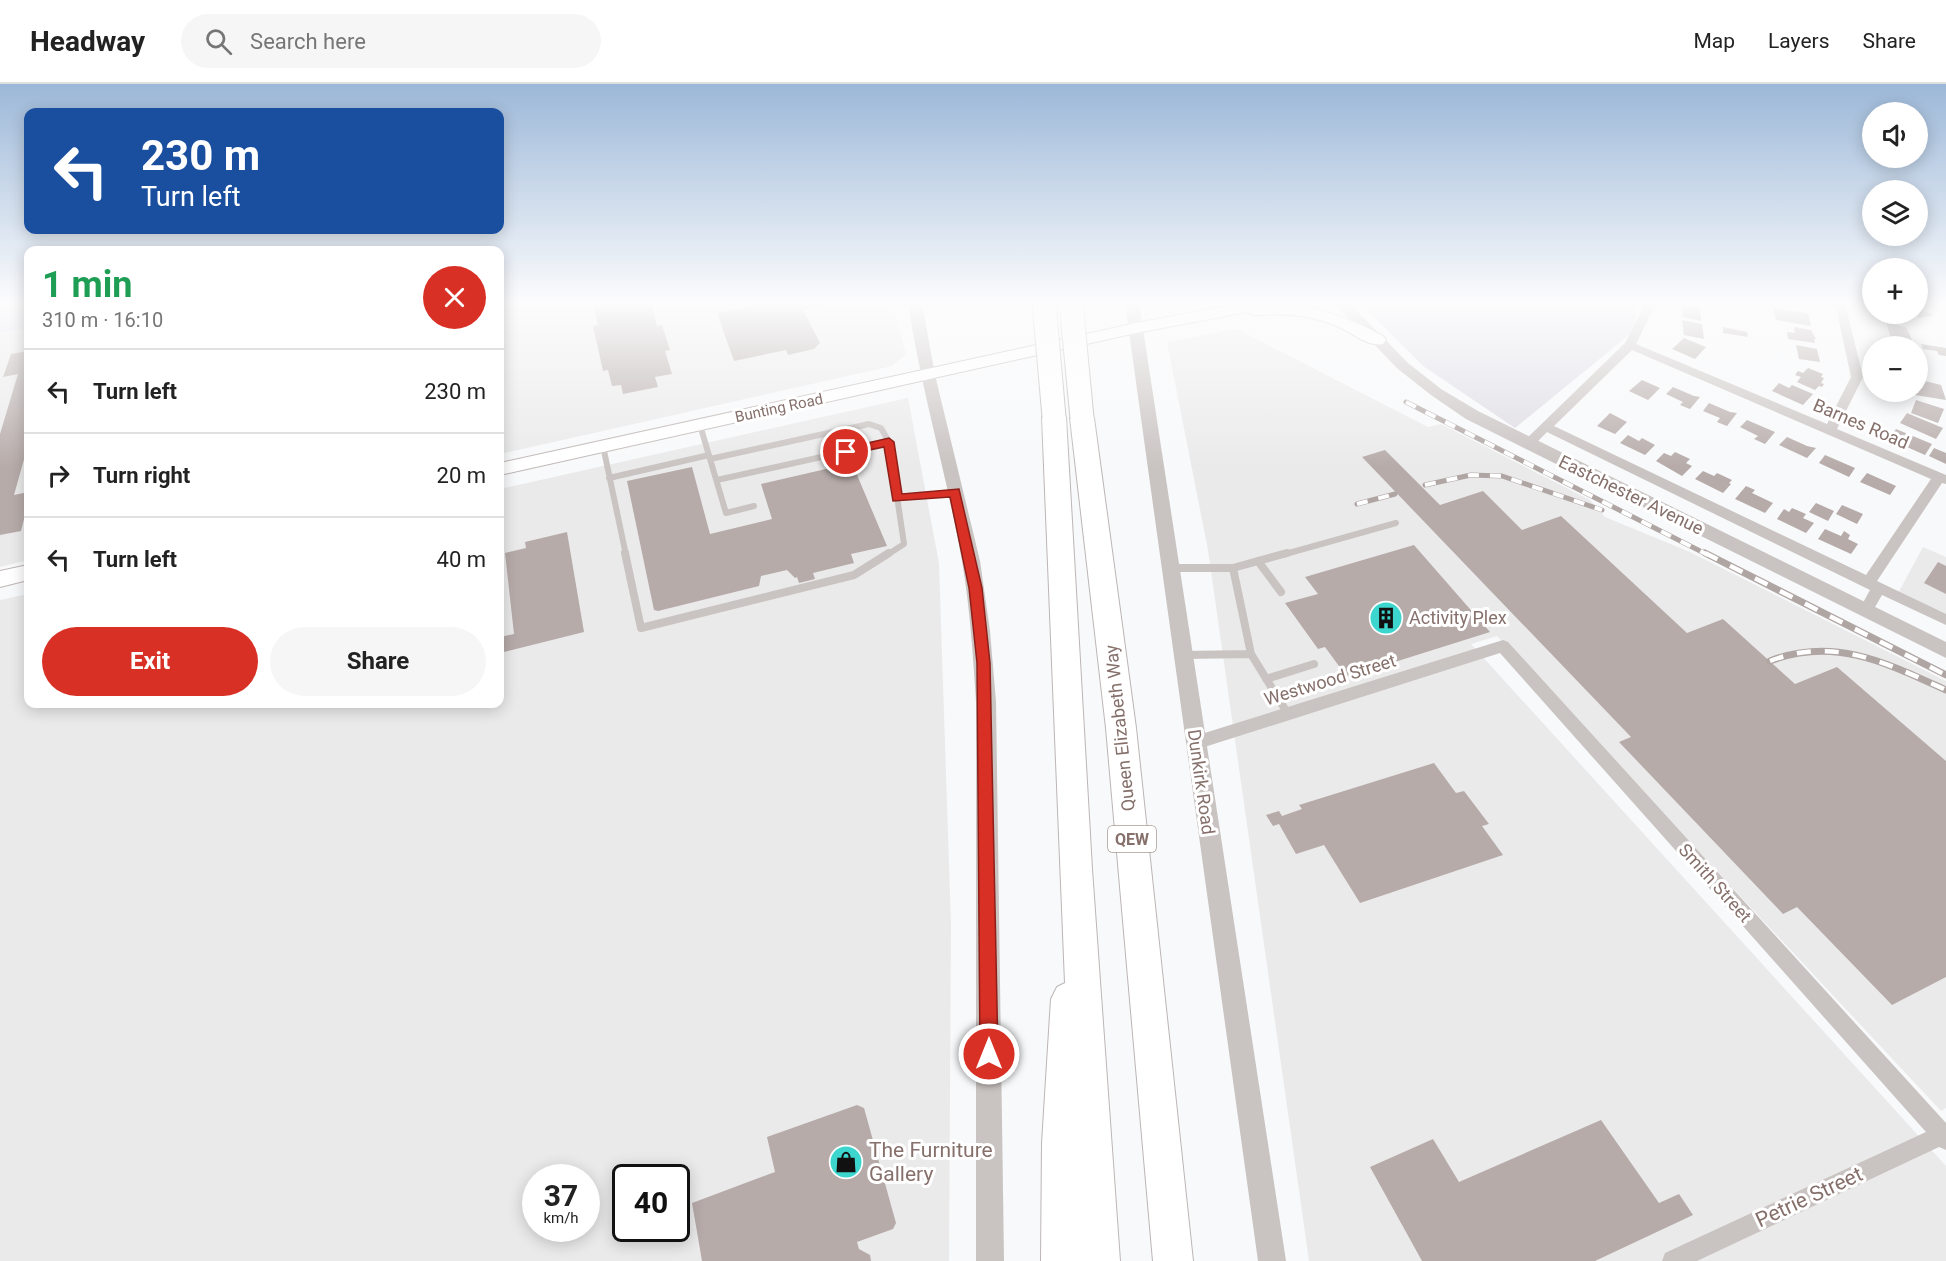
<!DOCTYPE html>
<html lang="en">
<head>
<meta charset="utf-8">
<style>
  body { margin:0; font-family:Roboto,sans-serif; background:#f6f6f6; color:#222; height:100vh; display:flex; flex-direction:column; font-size:22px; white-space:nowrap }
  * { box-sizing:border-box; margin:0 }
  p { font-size:20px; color:#767676 }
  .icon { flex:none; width:33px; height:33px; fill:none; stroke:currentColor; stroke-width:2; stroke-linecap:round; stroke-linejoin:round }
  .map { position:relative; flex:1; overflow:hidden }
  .details { position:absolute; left:24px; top:162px; width:480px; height:462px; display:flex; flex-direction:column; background:#fff; border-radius:12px; box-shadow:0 3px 15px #0003 }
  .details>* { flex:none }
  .banner { position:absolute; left:24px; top:24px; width:480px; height:126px; border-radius:12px; box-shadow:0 3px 15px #0003; background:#1a4fa0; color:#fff; overflow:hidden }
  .fabs { position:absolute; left:1862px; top:18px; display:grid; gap:12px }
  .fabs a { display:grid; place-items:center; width:66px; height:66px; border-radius:50%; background:#fff; box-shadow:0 3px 15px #0003; font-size:30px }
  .speed { position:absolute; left:522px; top:1080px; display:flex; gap:12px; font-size:30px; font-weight:700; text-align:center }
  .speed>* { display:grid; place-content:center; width:78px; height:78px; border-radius:50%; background:#fff; box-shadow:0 3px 15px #0003; line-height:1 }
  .speed small { font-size:15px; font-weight:400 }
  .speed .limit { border:3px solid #111; border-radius:9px; background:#fff; color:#111 }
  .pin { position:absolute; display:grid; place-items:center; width:51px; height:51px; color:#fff; margin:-26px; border:3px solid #fff; border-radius:50%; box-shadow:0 2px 6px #0007 }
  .me { position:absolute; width:66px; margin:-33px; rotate:0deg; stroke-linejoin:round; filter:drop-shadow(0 0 4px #0008) }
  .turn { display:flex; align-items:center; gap:21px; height:126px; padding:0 18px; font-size:27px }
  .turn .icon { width:78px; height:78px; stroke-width:2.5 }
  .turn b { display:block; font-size:42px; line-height:51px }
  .round { display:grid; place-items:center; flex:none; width:63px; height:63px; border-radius:32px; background:#f6f6f6 }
  .headline { display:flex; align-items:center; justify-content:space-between; height:102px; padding:0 18px }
  h1 { font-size:36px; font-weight:700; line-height:45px; color:#1e9e55 }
  .button { display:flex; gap:12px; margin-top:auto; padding:12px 18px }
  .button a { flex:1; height:69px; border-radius:36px; background:#d93025; color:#fff; font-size:24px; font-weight:700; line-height:69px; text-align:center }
  .button a+a { background:#f6f6f6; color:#222 }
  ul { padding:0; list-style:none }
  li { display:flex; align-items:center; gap:18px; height:84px; padding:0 18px; border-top:2px solid #e0e0e0 }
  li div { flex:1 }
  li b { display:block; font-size:22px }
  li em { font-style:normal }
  header { display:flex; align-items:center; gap:36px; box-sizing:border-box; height:84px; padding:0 30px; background:#fff; border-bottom:2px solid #e0e0e0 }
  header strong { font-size:28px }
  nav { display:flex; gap:33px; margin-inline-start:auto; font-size:21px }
  .search { width:420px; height:54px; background:#f6f6f6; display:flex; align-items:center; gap:15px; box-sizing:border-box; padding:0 21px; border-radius:33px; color:#767676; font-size:22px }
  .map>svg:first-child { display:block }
  .built { fill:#ebeaeb; fill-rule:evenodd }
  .green { fill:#dedce3 }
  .building { fill:#b6aba9 }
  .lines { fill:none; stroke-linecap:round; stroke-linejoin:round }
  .secondary-casing { stroke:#beb6b4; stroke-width:2 }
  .motorway-casing { stroke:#bcb6b5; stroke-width:2 }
  .service-far1 { stroke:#c9c3c1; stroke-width:6 }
  .service { stroke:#c9c3c1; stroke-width:8 }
  .minor { fill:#c9c3c1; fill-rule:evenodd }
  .tertiary { fill:#c9c3c1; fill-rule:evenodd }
  .secondary { fill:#fff; fill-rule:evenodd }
  .motorway { fill:#fff; fill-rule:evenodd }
  .rail-far1-casing { stroke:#afa5a3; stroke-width:5 }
  .rail-casing { stroke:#afa5a3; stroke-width:7 }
  .rail-far1 { stroke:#fff; stroke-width:4; stroke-dasharray:11; stroke-linecap:butt }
  .rail { stroke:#fff; stroke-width:4.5; stroke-dasharray:14; stroke-linecap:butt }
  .motorway-bridge-casing { stroke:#bcb6b5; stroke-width:25; stroke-linecap:butt }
  .motorway-bridge { stroke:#fff; stroke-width:23 }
  .route { fill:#d93025; stroke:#8d1f18; stroke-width:1.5 }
  .labels { text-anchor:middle; stroke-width:6; stroke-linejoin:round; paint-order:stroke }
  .far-street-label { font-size:15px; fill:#86706b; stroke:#fff }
  .shield { fill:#fff; stroke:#aa9b97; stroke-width:1.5 }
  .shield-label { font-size:16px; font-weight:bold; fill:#86706b }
  .street-label { font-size:18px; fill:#86706b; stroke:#fff }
  .poi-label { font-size:18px; fill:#86706b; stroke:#fff; text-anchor:start }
  .near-poi-label { font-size:21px; fill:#86706b; stroke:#fff; text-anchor:start }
  .near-street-label { font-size:21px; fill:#86706b; stroke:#fff }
</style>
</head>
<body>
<header>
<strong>Headway</strong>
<div class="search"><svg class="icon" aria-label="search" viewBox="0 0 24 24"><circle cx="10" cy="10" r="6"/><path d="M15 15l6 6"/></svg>Search here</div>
<nav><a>Map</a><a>Layers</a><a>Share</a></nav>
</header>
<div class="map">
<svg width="1946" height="1177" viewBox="0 0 1946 1177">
  <rect width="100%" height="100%" fill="#f8f9fa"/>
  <!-- built -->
  <path class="built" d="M500,219H893L906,270L892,282L500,370Z
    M28,244V476L0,483V249Z
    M1237,245L1428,343L1441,340L1590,416L1605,433L1690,468L1946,597V1024L1941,1027L1497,552L1471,560L1946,1082V1177H1309L1208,466L1167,258Z
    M908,314L939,479L951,840L949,1177H0V516L28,510V620H500V405ZM536,1094H586V1144H536ZM626,1094H676V1144H626Z
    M1923,463L1946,473V534L1897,511Z"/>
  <!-- green -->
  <path class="green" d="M0,219H28V244L0,249Z
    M1364,219H1636L1635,246L1515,344L1423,282L1366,225Z"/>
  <!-- building -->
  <path class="building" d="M593,219H651L657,242L662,241L670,266L665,267L672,290L655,293L658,303L623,310L621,301L612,302L608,286L603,287L593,242L598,241Z
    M766,219H831L803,226L820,259L814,265L788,271L786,266L734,277L717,229Z
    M1682,220L1700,223L1701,237L1683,233Z
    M1917,223L1934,231L1920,234L1914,230L1903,233L1898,230H1917Z
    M1773,224L1808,229L1811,242L1776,236Z
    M1682,236L1702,240L1704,255L1684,251Z
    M1886,239L1906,243L1912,256L1891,253Z
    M1723,243L1747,248L1748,253L1723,249Z
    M1794,243L1811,246L1816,255H1814L1815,259L1788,255L1787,248L1795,249Z
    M1684,254L1706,263L1695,275L1672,265Z
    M1888,256L1908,260L1909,262H1890Z
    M1921,260L1946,264V272L1939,271L1937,267L1923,265Z
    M1796,261L1817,265L1820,278L1799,275Z
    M28,267V361L14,411L28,408V419L21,447L0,451V350L18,290L3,293L11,270Z
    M1917,278L1920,279L1925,295L1917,293Z
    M1808,284L1823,290L1821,293L1824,294L1821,299L1824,300L1822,303L1819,302L1815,306L1797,298L1801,293L1795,291L1798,287L1803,289Z
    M1917,295L1941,301L1946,316L1915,311L1914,308H1917Z
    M1642,296L1660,304L1648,316L1629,307Z
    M1779,299L1789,304L1792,301L1813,310L1803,321L1772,307Z
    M1673,303L1694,312L1700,313L1690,325L1680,321L1683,318L1666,310Z
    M1916,316L1944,325L1938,339L1911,329Z
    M1709,319L1730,328L1737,329L1727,342L1717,338L1720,334L1703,327Z
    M1610,329L1627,338L1615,350L1597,342Z
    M1907,329L1943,344L1936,355L1900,339Z
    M1747,336L1775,348L1765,360L1754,355L1758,352L1740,343Z
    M1896,345L1932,360L1925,371L1891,356L1894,353L1891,352Z
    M1628,351L1639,357L1642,354L1655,361L1645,371L1620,359Z
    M1787,353L1807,362L1816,364L1807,374L1779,361Z
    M1934,364L1946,369V380L1929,372Z
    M1385,366L1440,421L1483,407L1522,446L1561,432L1687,549L1723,535L1795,600L1837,583L1946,677V893L1892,921L1797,823L1783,830L1619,658L1631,653L1362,373Z
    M1675,368L1690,375L1686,379L1692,382L1682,392L1656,377L1664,369L1671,372Z
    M1825,371L1855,384L1849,393L1819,379Z
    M852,379L887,462L851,470L854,479L813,489L815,495L799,499L797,493L795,494L787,486L761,492L759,502L658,527L654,526L627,397L692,383L710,450L772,435L761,400Z
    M1703,387L1714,392L1717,389L1732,396L1729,399L1731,400L1723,409L1695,395Z
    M1867,389L1896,402L1890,411L1860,398Z
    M1746,402L1755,406L1752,409L1773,419L1765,429L1735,415Z
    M1816,419L1834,427L1828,437L1809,428Z
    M1842,421L1863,430L1857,440L1836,430Z
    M1792,424L1806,430L1803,434L1814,439L1806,449L1777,435L1784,425L1789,428Z
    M1825,445L1841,452L1844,447L1850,451L1848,455L1858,460L1851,470L1818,455Z
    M567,448L584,548L500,569V553L514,550L505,469L526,464L525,458Z
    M1414,461L1490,548L1347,593L1325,563L1318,565L1285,519L1318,510L1305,493Z
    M1938,478L1946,482V510L1924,499Z
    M1434,679L1456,709L1464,707L1489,740L1482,742L1503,771L1360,819L1324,761L1296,770L1279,740L1273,742L1266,731L1279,727L1282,732L1302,725L1299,721Z
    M857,1021L864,1024L896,1139L893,1145L857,1158L859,1165L870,1171L871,1177H702L692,1119L775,1088L767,1053Z
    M1601,1036L1659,1119L1679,1110L1693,1131L1595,1177H1422L1370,1083L1433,1055L1459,1098Z"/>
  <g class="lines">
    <!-- secondary casing -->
    <g class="secondary-casing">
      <path id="secondary" d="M1243,219C1300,219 1330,224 1383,252L1386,256L1383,260C1370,263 1356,252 1345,246C1315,231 1287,229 1254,231L1247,228L1136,249L500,391V379L1136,239Z
        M28,481V496L0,503V487Z"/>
    </g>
    <!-- motorway casing -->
    <g class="motorway-casing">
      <path id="motorway" d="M1054,326L1062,328L1066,333L1092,785L1120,1177H1041L1042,1059L1051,915L1057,903L1065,899L1042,333L1046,328Z
        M1082,327L1090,329L1094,334L1136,644L1193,1177H1153L1106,644L1070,334L1074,329Z"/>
    </g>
    <!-- service-far1 -->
    <path class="service-far1" d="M700,341L726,429L754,422
      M603,362L626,471
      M710,375L869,340L881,344L889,358
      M609,394L709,371
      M717,396L889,358L904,460L887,471
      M897,414L955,408
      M1282,471L1396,439"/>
    <!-- service -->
    <path class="service" d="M625,469L641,544L854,491L889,469
      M1287,469L1233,484L1251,570L1288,630
      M1258,477L1281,508
      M1171,484H1233
      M1183,571L1251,570
      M1266,595L1314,580"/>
    <!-- minor -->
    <path class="minor" d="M1646,219H1656L1636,260L1827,340L1851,293L1835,219H1845L1863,293L1837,345L1946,391V400L1942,399L1877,497L1946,530V541L1882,511L1871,530H1861L1859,526L1870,506L1547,348L1532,363H1524L1522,360L1524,357L1625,259ZM1632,266L1931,395L1866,491L1554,342Z
      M1503,556L1508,558L1946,1039V1066L1939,1063L1697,1177H1662L1665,1169L1926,1048L1500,569L1195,666L1189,664L1187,659L1189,654L1195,652Z"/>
    <!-- tertiary -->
    <path class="tertiary" d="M908,219H922L935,291L980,477L990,547L996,618L1004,1177H976V618C973,571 970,524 962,477C947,391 921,306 908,219Z
      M1125,219H1139L1286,1177H1258Z
      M1334,219H1349L1408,279L1441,305L1478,327L1946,558V574L1466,335L1431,311L1398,285Z"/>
    <!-- secondary -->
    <use href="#secondary" class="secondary"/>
    <!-- motorway -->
    <use href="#motorway" class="motorway"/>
    <!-- rail-far1 casing -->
    <g class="rail-far1-casing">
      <path id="rail-far1" d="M1406,318L1708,471
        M1425,401L1471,391L1502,392L1602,426
        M1357,420L1395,410"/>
    </g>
    <!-- rail casing -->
    <g class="rail-casing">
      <path id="rail" d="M1705,469L1946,591
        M1770,577C1834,552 1887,579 1946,606"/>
    </g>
    <!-- rail-far1 -->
    <use href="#rail-far1" class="rail-far1"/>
    <!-- rail -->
    <use href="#rail" class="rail"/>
    <!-- motorway-bridge casing -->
    <g class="motorway-bridge-casing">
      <path id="motorway-bridge" d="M1044,219L1054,333
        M1071,219L1082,334"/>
    </g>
    <!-- motorway-bridge -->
    <use href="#motorway-bridge" class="motorway-bridge"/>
  </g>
  <!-- sky -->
  <linearGradient id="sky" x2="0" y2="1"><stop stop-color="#9cb8d8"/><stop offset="0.57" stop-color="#fcfcfd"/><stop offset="1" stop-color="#fcfcfd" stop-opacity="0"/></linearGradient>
  <rect width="1946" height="384" fill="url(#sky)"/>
  <!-- route -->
  <path class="route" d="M889,354L894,358L902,410L959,405L982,504L990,579L998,970L995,977L989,979L983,977L980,970L977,579L969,504L950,413L893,417L884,363L846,371L840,368L846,364Z"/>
  <!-- icons -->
  <defs>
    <g id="building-disc" transform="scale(1.725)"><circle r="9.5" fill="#3cd6ce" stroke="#fff"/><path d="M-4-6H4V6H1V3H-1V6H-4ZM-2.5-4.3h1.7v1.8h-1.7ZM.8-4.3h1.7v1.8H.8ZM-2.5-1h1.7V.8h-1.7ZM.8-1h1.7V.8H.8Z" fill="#111"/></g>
    <g id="shop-disc" transform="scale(1.725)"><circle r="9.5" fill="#3cd6ce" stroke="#fff"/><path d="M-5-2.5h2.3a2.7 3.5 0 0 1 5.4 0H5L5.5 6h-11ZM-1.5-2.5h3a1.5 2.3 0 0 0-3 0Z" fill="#111"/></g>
  </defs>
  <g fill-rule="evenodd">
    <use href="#building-disc" x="1386" y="534"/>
    <use href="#shop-disc" x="846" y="1078"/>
  </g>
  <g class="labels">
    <!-- far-street labels -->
    <g class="far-street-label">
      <text transform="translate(779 324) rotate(-12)" y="5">Bunting Road</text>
    </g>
    <!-- shield labels -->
    <rect class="shield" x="1108" y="742" width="48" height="26" rx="4.5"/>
    <g class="shield-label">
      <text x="1132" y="761">QEW</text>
    </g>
    <!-- street labels -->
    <g class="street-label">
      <text transform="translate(1861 340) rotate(23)" y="6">Barnes Road</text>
      <text transform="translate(1631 411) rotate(26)" y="6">Eastchester Avenue</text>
      <text transform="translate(1330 596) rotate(-17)" y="6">Westwood Street</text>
      <text transform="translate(1120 644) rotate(-96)" y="6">Queen Elizabeth Way</text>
      <text transform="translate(1201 698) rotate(82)" y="6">Dunkirk Road</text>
      <text transform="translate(1715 799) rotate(48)" y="6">Smith Street</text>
    </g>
    <!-- poi labels -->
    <g class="poi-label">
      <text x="1409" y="540">Activity Plex</text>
    </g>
    <!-- near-poi labels -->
    <g class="near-poi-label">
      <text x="869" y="1073">The Furniture<tspan x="869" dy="24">Gallery</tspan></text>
    </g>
    <!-- near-street labels -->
    <g class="near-street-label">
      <text transform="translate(1809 1113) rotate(-25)" y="7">Petrie Street</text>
    </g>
  </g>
</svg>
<div class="fabs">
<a><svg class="icon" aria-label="sound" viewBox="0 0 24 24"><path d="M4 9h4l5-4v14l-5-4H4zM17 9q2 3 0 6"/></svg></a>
<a><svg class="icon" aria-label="layers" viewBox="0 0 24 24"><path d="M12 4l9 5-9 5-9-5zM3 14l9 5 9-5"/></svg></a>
<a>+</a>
<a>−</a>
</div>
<div class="speed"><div>37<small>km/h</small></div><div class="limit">40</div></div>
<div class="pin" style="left:846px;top:368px;background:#d93025"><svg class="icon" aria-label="arrive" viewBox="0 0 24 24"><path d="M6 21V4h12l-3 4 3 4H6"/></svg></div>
<svg class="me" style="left:989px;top:970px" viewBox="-20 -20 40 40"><circle r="17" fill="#d93025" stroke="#fff" stroke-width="3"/><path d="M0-11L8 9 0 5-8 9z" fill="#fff"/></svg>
<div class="banner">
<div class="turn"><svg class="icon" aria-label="left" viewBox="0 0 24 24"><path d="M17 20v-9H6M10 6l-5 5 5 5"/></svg><div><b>230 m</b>Turn left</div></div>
</div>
<section class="details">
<div class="headline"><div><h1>1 min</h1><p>310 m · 16:10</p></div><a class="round" style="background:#d93025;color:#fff"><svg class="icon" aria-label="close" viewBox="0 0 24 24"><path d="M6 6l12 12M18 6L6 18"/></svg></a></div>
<ul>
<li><svg class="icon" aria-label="left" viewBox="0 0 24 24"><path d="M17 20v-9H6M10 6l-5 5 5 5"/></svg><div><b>Turn left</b></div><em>230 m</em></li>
<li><svg class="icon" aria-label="right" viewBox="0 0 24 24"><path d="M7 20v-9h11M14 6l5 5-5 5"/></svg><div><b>Turn right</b></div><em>20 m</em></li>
<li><svg class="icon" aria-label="left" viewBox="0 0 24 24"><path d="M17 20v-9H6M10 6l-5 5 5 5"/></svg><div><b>Turn left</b></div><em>40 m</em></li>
</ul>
<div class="button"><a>Exit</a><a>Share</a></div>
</section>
</div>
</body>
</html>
